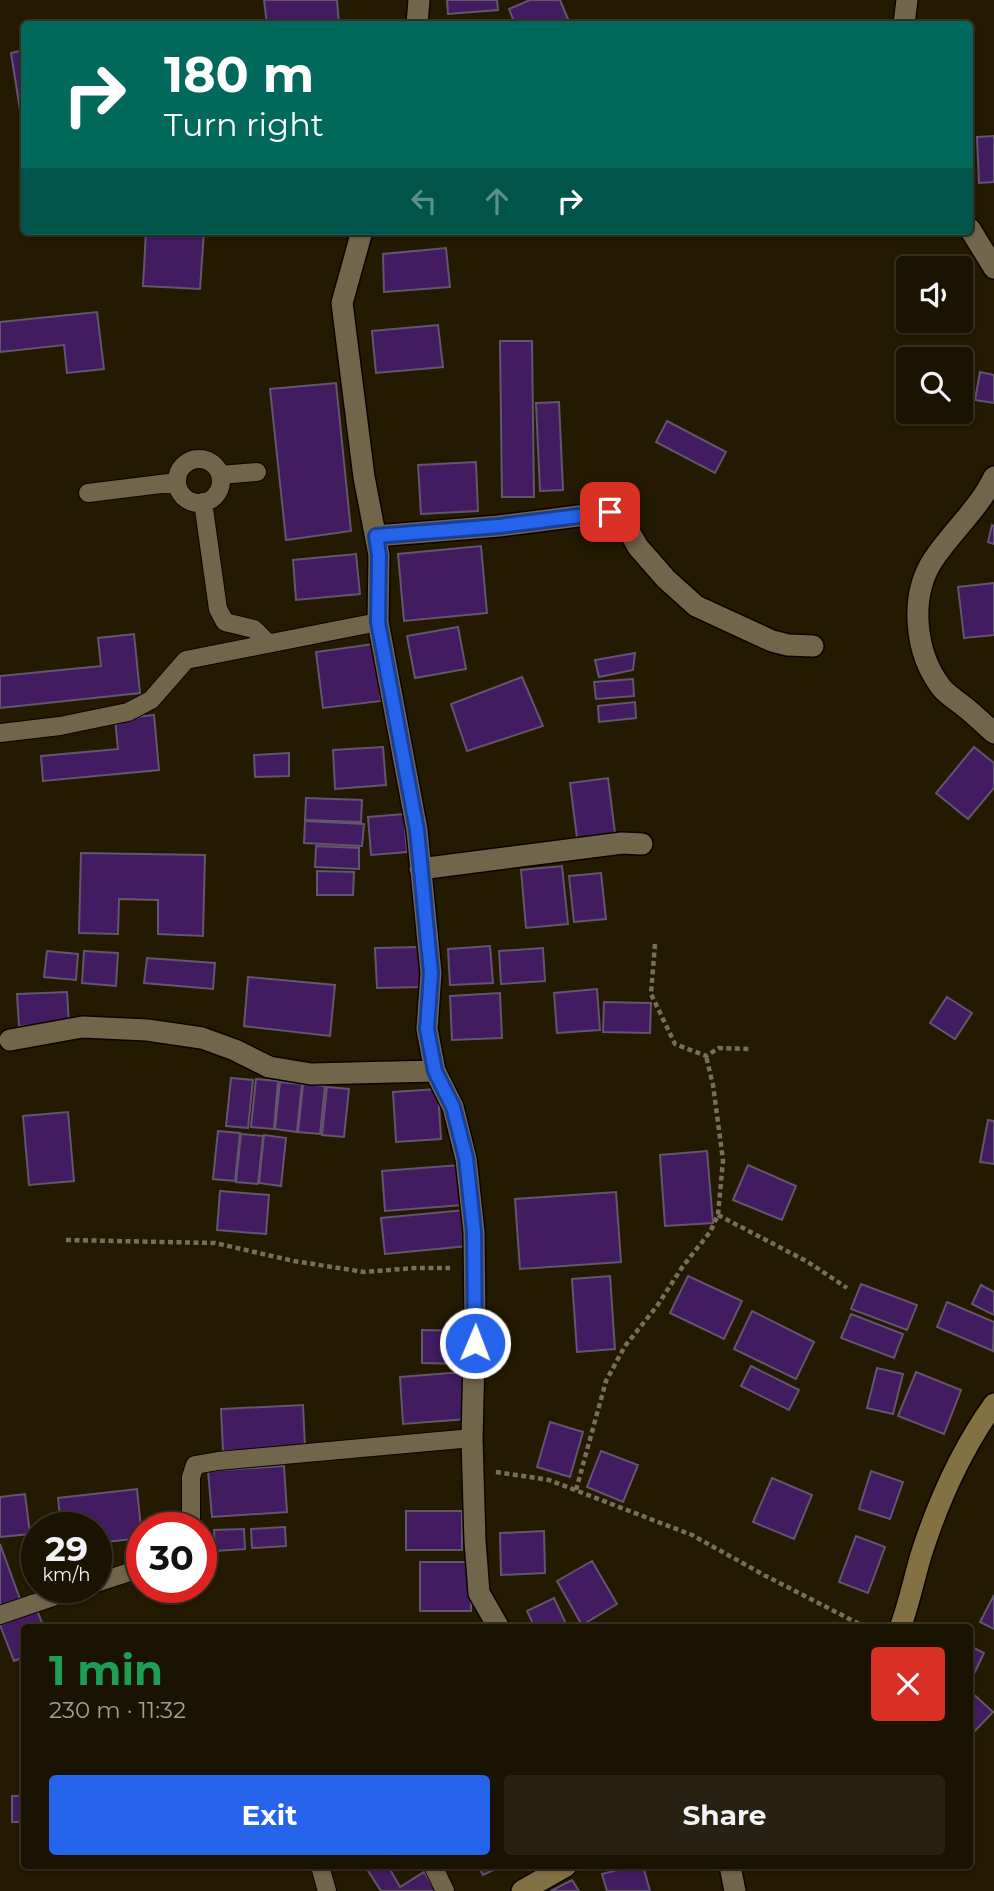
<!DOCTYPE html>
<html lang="en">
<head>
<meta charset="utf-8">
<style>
  body { margin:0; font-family:Montserrat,sans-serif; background:#282010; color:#f1f3f6; height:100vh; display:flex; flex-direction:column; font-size:26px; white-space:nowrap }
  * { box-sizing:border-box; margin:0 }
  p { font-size:23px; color:#a09e99 }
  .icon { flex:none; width:38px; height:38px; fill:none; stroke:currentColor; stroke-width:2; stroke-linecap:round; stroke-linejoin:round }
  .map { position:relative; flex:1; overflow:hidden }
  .sheet { position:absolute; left:21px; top:1624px; width:952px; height:245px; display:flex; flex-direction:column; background:#1b1301; border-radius:7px; box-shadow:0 2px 5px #0004,0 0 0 2px #393223 }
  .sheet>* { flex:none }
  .top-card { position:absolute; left:21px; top:21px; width:952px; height:214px; border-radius:7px; box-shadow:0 2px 5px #0004,0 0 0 2px #393223; background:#00695c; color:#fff; overflow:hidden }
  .buttons { position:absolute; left:896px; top:256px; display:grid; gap:14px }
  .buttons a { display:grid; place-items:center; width:77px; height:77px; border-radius:7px; background:#1b1301; box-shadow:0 2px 5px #0004,0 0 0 2px #393223; font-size:35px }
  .speed { position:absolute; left:21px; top:1512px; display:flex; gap:14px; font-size:35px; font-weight:700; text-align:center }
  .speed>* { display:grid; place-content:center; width:91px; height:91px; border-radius:50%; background:#1b1301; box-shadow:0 2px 5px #0004,0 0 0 2px #393223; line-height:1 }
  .speed small { font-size:18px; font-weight:400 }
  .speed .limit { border:10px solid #d22; background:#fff; color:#111 }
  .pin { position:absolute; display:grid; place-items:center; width:60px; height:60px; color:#fff; margin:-30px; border-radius:14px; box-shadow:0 4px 10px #0006 }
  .me { position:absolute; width:77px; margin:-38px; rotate:1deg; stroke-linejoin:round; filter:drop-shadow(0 0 5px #0008) }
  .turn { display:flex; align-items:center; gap:24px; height:147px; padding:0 28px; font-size:32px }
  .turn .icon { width:91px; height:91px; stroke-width:2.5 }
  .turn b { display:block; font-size:49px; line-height:60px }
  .lanes { display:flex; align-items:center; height:66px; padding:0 28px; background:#0003; justify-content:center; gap:35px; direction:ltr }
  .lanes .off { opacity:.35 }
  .round { display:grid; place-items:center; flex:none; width:74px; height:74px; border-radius:7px; background:#282010 }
  .head { display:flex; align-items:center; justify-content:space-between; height:119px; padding:0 28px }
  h1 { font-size:42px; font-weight:700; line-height:52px; color:#1e9e55 }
  .action { display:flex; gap:14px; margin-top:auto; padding:14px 28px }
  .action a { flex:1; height:80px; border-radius:7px; background:#2563eb; color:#fff; font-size:28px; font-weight:700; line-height:80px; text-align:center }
  .action a+a { background:#282010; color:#f1f3f6 }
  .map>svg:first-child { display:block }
  .building { fill:#421b60; stroke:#62556e; stroke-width:2 }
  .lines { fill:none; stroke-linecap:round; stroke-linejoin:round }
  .lane-casing { stroke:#0d0400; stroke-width:20 }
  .street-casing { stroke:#0d0400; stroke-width:24 }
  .secondary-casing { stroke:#0d0400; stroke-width:24 }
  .path { stroke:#786f5b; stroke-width:4.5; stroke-dasharray:5 3.5; stroke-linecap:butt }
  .lane { stroke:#71654a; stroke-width:18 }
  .street { stroke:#71654a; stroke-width:21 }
  .secondary { stroke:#837043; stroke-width:21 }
  .route-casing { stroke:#184099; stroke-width:18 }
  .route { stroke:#2563eb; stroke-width:12 }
</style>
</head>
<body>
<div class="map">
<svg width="994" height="1891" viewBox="0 0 994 1891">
  <rect width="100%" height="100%" fill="#241901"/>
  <!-- building -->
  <path class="building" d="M264,0H337L339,24H267Z
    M447,0H497L498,10L448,14Z
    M530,0H560L568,19L555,24H515L509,9Z
    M24,50V109L20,110L11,53Z
    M994,136V182L979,183L977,137Z
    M146,231H204L200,289L143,286Z
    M446,248L450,287L384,292L383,254Z
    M97,312L104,369L67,373L64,345L0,352V322Z
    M438,325L443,367L376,373L372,331Z
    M500,341H532L534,497H502Z
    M980,372L994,375V403L975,400Z
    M336,383L351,531L286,540L270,389Z
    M559,402L563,490L540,491L536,403Z
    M667,421L726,452L715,473L656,442Z
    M476,462L478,511L421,514L418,465Z
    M992,525L994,526V544L988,542Z
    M481,546L487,613L404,621L398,554Z
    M356,554L360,594L296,600L293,560Z
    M994,583V635L964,638L958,587Z
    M458,627L466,669L415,678L407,636Z
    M134,634L140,693L0,708V676L101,666L98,638Z
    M374,644L381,701L323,708L316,652Z
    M635,653L633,670L599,677L595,660Z
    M522,677L543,726L467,751L451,704Z
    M633,679L634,696L596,699L594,682Z
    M635,702L636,718L599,722L598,706Z
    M154,715L159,770L43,781L41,756L118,749L115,719Z
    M383,747L386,785L335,789L333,750Z
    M974,747L994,763V788L968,819L936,793Z
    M289,753V776L255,777L254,755Z
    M608,778L615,833L577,838L570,783Z
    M306,798L362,800L361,822L305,820Z
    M404,814L407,852L371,855L368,817Z
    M305,821L364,824L362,846L304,843Z
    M316,846L359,848V869L315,867Z
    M81,853L205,855L203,936L158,934V900L119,899L118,934L79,933Z
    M562,866L568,924L526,928L521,870Z
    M317,871L354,872L353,895H317Z
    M601,873L606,919L574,922L569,876Z
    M490,946L493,983L450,985L448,949Z
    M420,947L422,987L377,988L375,948Z
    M543,948L545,981L501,984L499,951Z
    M47,951L78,954L76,980L44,977Z
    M84,951L118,953L116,986L82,983Z
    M147,958L215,963L213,989L144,983Z
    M248,977L335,985L330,1036L244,1026Z
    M597,989L600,1030L557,1033L554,993Z
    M67,992L69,1024L19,1026L17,994Z
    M500,993L502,1038L452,1040L450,996Z
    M947,997L972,1013L955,1039L930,1023Z
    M604,1002L651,1003L650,1033L603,1032Z
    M231,1078L253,1080L248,1128L226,1126Z
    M256,1079L278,1081L274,1129L251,1127Z
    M280,1082L302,1084L297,1132L275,1129Z
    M303,1084L325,1086L320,1134L298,1132Z
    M327,1087L349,1089L344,1137L322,1135Z
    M438,1089L441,1139L396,1142L393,1092Z
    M68,1112L74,1181L29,1185L23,1116Z
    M988,1120L994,1121V1164L980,1162Z
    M218,1131L240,1133L235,1181L213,1179Z
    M241,1134L263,1136L258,1184L236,1182Z
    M264,1135L286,1138L281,1186L259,1183Z
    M707,1151L713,1223L665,1226L660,1155Z
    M460,1165L463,1205L385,1211L382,1171Z
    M748,1165L796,1186L782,1220L733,1200Z
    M220,1191L269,1195L266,1234L217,1230Z
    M616,1192L621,1262L520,1269L515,1199Z
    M465,1210L468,1246L385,1254L381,1218Z
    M610,1276L615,1349L577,1352L572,1279Z
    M688,1276L742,1301L724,1339L670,1313Z
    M861,1284L917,1305L907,1330L851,1309Z
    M981,1285L994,1292V1315L972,1304Z
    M947,1302L994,1322L993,1351L937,1327Z
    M752,1311L814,1342L796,1379L734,1349Z
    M851,1314L903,1334L894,1358L841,1338Z
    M422,1330L461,1331L460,1364L422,1363Z
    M751,1366L799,1390L789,1410L741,1386Z
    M877,1368L903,1374L893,1414L867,1408Z
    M463,1372L467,1419L403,1424L400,1377Z
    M916,1372L961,1390L944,1434L898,1416Z
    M303,1405L305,1447L223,1451L221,1409Z
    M550,1422L583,1432L570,1477L537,1467Z
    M601,1451L638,1465L623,1502L587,1487Z
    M284,1466L287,1512L212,1517L208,1471Z
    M871,1471L903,1482L890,1519L859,1509Z
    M772,1478L812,1495L794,1539L753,1522Z
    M137,1489L142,1538L96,1543V1528H61L58,1498Z
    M25,1494L30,1534L0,1537V1497Z
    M406,1511H462V1550H406Z
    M285,1527L286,1546L252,1548L251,1529Z
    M244,1529L245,1549L215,1551L214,1530Z
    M544,1531L545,1573L501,1575L500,1533Z
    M856,1536L885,1547L868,1593L839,1582Z
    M0,1544L20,1599L0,1607Z
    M592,1561L617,1604L582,1625L557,1581Z
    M420,1562H471V1611H420Z
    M994,1595V1629L980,1622Z
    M554,1598L567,1626L535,1628L527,1611Z
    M37,1610L44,1628H24V1657L14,1661L0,1625Z
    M970,1646L984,1653L971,1680H970Z
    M970,1691L993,1712L970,1736Z
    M12,1796H24V1822H12Z
    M365,1866H388L400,1887L424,1872L436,1891H381Z
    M478,1866H502L483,1875Z
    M634,1866H643L650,1891H607L602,1874Z
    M572,1880L579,1891H551Z"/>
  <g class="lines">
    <!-- lane casing -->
    <g class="lane-casing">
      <path id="lane" d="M177 481a22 22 0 1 1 44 0a22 22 0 1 1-44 0Z
        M220,475L257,472
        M88,493L177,482
        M203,502L218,609L225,622L254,629L267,642
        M0,733L60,726L128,712L151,700L186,660L378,622
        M191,1528V1477L195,1465L218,1461L472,1438
        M96,1583L142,1568
        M0,1615L82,1587
        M320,1866L327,1891
        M433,1866L445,1891"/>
    </g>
    <!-- street casing -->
    <g class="street-casing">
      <path id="street" d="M417,24L419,0
        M904,24L907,0
        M970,229L994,268
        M362,231L342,303L364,477L379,555L378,622L417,830L431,973L427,1029L435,1071L453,1107L466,1159L474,1232L475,1320L472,1438L475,1541L479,1593L499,1628
        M994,477C979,509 952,531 933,560C909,597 915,653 941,687C947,695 958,701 966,708C976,716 985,725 994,733
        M376,536L499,526L610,512L622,519L638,547L666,579L696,606L772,641L788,645L813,646
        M420,869L622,843L642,844
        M10,1040L82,1027L147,1030L202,1038L235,1050L269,1067L311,1074L435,1071
        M730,1866L735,1891"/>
    </g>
    <!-- secondary casing -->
    <g class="secondary-casing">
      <path id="secondary" d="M900,1628C909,1604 914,1579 921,1555C938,1502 961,1450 994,1404
        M522,1891L566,1866"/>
    </g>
    <!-- path -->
    <path class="path" d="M655,944L651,994L675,1044L706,1056L719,1048L749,1049
      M718,1215L808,1262L847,1288
      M66,1240L215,1243L294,1261L364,1272L415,1268H450
      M496,1472L549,1480L692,1535L764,1575L867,1628
      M576,1490L606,1381L625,1346L657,1306L683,1266L710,1232L718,1215L723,1160L713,1085L706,1056"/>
    <!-- lane -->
    <use href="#lane" class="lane"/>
    <!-- street -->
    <use href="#street" class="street"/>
    <!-- secondary -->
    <use href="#secondary" class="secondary"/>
  </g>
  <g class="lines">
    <!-- route casing -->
    <g class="route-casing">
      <path id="route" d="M475,1343L474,1232L466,1158L453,1107L435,1071L427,1029L431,973L417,830L378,622L379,555L376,536L499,526L610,512"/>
    </g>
    <!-- route -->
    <use href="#route" class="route"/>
  </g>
</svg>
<div class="buttons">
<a><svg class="icon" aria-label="sound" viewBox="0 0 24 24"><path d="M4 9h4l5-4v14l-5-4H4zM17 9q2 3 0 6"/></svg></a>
<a><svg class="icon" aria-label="search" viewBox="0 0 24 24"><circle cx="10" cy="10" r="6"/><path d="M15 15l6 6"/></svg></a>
</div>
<div class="speed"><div>29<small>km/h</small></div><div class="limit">30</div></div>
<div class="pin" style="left:610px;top:512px;background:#d93025"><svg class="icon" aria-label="arrive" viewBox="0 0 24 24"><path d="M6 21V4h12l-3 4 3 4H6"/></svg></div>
<svg class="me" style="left:475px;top:1343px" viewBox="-20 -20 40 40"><circle r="17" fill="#2563eb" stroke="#fff" stroke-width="3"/><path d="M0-11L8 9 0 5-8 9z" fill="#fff"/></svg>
<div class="top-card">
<div class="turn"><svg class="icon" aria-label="right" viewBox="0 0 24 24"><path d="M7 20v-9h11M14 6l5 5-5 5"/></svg><div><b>180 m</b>Turn right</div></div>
<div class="lanes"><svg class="icon off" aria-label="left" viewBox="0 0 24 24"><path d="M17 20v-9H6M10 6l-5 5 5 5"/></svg><svg class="icon off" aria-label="ahead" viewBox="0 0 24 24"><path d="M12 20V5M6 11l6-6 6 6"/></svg><svg class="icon" aria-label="right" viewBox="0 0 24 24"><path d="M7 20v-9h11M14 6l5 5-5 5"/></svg></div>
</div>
<section class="sheet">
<div class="head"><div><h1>1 min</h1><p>230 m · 11:32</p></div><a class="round" style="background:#d93025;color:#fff"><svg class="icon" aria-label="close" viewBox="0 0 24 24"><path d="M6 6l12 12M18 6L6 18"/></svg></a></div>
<div class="action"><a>Exit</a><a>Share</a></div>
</section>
</div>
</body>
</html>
